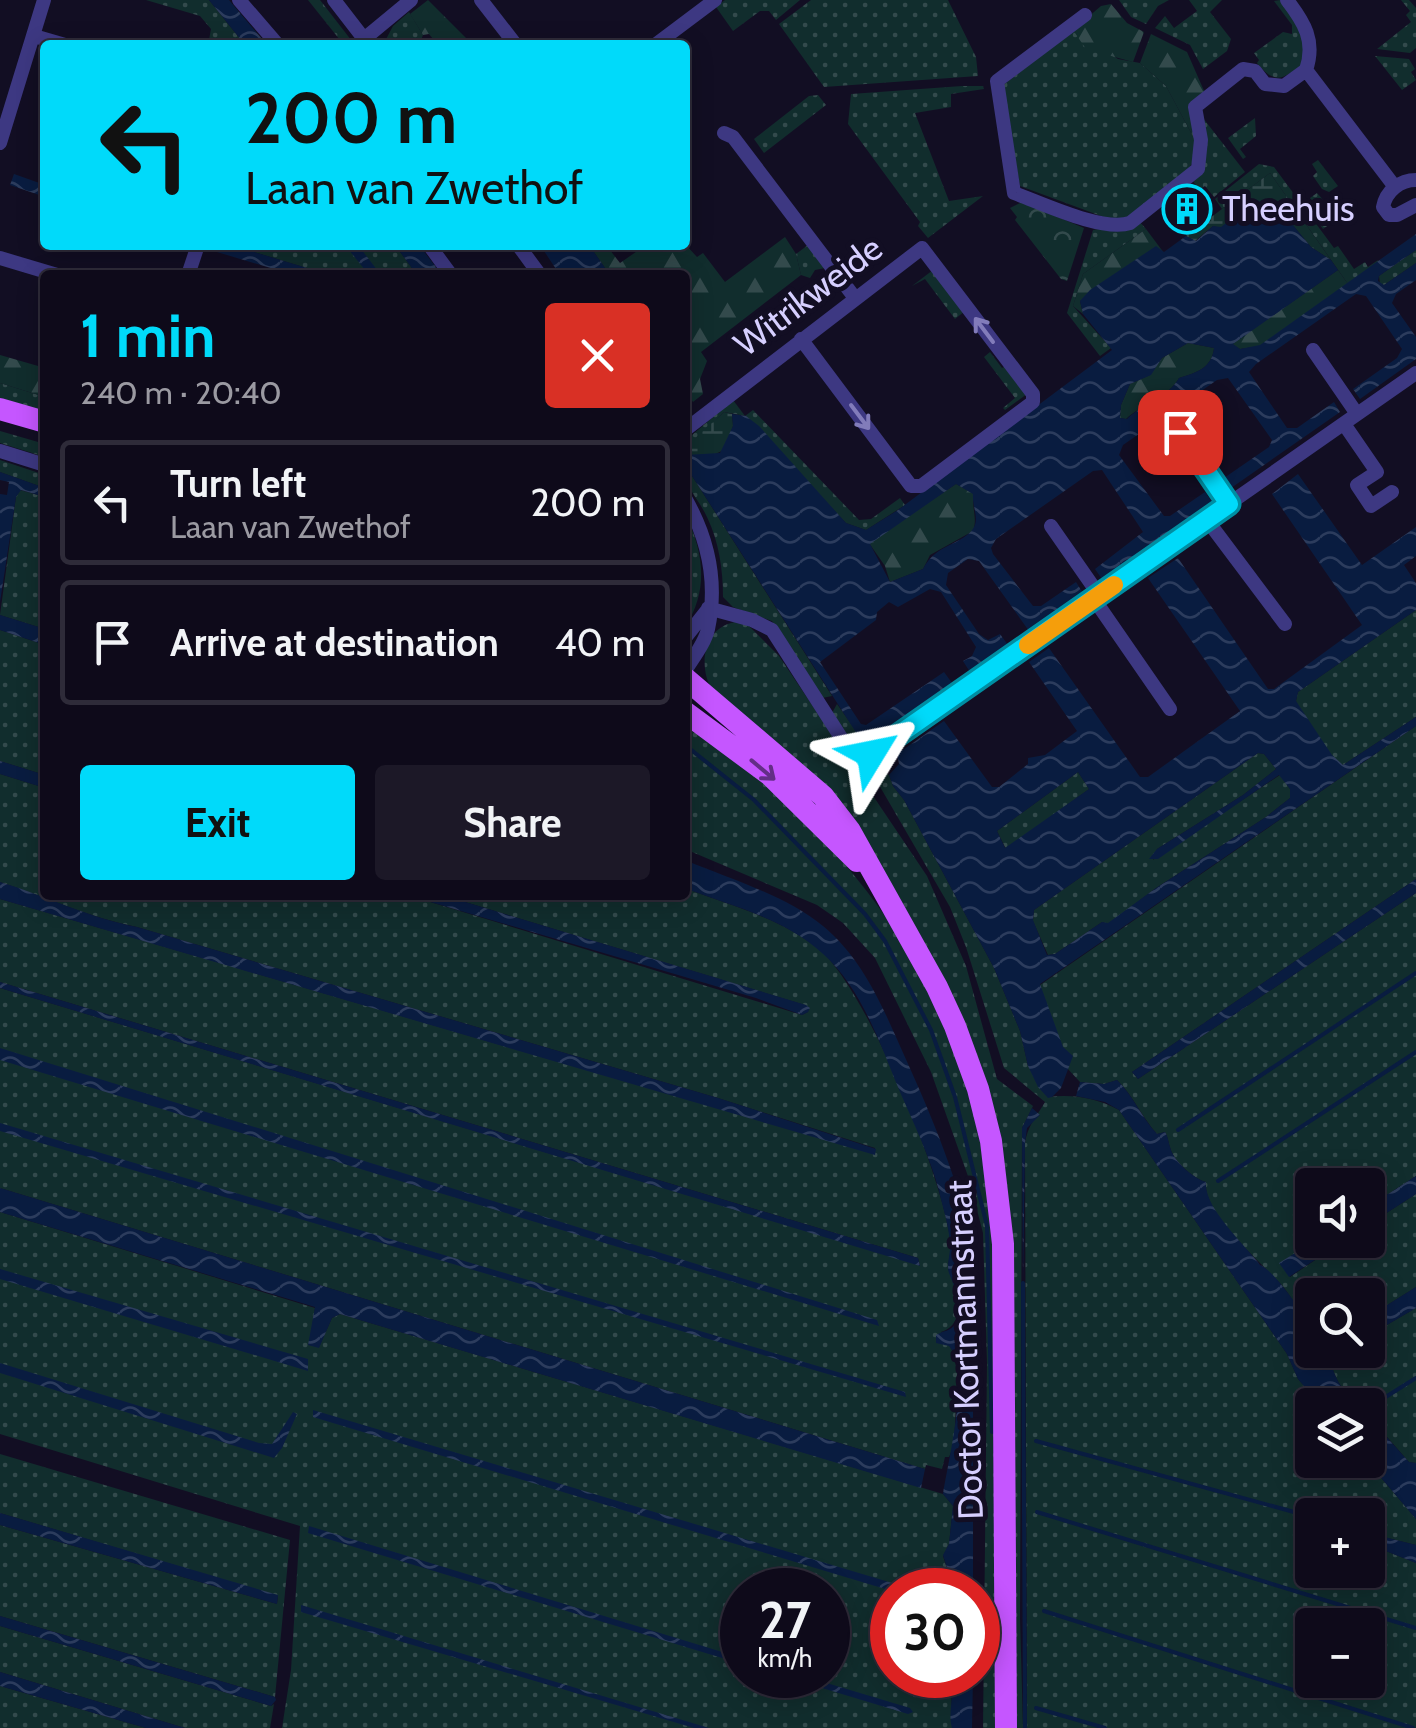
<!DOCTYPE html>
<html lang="en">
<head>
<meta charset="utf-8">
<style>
  body { margin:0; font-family:Cabin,sans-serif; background:#1c1827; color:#f1f3f6; height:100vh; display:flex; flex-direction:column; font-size:38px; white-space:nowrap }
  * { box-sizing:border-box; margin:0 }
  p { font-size:32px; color:#9b9aa2 }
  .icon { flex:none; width:55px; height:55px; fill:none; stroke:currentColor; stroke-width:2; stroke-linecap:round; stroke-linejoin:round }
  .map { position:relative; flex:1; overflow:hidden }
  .side { position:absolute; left:40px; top:270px; width:650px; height:630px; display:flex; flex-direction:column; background:#0e0a1a; border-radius:10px; box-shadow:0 5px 25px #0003,0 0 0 2px #2e2b39 }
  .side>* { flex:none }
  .top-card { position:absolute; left:40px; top:40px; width:650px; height:210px; border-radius:10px; box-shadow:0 5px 25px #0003,0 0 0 2px #2e2b39; background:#00dafa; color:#111; overflow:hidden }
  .buttons { position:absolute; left:1295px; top:1168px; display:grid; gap:20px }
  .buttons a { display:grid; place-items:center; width:90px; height:90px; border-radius:10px; background:#0e0a1a; box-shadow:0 5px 25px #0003,0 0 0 2px #2e2b39; font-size:50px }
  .speed { position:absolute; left:720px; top:1568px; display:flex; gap:20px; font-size:50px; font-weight:700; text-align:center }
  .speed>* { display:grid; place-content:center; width:130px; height:130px; border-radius:50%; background:#0e0a1a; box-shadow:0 5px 25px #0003,0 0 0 2px #2e2b39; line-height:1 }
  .speed small { font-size:25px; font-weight:400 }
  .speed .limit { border:15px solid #d22; background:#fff; color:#111 }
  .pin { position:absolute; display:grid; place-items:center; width:85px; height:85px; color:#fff; margin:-42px; border-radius:20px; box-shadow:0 5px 15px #0006 }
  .me { position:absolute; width:110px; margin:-55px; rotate:55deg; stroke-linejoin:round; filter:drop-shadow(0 0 8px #0008) }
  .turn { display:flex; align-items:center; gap:35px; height:210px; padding:0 40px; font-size:45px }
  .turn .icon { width:130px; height:130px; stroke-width:2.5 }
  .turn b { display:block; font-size:70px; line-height:85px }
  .round { display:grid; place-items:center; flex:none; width:105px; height:105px; border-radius:10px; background:#1c1827 }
  .head { display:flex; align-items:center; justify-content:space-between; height:170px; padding:0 40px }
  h1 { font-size:60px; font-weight:800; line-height:75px; color:#00dafa }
  .button { display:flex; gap:20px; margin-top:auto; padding:20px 40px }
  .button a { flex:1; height:115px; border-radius:10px; background:#00dafa; color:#111; font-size:40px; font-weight:800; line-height:115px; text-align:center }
  .button a+a { background:#1c1827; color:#f1f3f6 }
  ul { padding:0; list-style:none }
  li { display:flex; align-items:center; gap:30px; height:125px; margin:0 20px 15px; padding:0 20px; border:5px solid #2e2b39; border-radius:10px }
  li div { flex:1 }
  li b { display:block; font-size:38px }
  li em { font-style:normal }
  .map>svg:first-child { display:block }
  .grass { fill:url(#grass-dots); fill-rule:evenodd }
  .forest { fill:url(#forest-firs) }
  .wetland { fill:url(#wetland-marsh) }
  .park { fill:url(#park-crowns) }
  .water { fill:url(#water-waves); fill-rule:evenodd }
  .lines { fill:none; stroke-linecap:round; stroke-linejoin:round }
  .stream { stroke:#091c40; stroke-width:4 }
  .minor { stroke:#3d3882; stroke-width:14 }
  .primary { stroke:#c556ff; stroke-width:22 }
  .oneway { stroke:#827cba }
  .oneway2 { stroke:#632e86 }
  .route-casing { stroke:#008ea2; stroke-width:25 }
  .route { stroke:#00dafa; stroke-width:18 }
  .slow { stroke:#f59e0b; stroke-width:18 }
  .labels { text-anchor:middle; stroke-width:10; stroke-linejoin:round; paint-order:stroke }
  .poi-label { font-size:35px; fill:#d6cfff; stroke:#120e23; text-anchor:start }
  .street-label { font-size:35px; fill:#d6cfff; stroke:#120e23 }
</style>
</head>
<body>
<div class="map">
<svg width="1416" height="1728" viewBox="0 0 1416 1728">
  <defs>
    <pattern id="grass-dots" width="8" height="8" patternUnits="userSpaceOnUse" patternTransform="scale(2.5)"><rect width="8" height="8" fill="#112d2d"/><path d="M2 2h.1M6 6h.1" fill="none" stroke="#334a4c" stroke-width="1.8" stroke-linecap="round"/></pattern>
    <pattern id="forest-firs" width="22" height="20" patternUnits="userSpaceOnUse" patternTransform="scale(2.5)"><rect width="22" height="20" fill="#112d2d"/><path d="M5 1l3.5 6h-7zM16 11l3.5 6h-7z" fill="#334a4c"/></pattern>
    <pattern id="wetland-marsh" width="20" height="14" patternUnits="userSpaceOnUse" patternTransform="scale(2.5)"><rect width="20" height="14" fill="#112d2d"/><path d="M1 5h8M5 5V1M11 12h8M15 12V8" fill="none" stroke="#334a4c"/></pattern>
    <pattern id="park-crowns" width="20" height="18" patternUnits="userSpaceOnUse" patternTransform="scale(2.5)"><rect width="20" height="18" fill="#112d2d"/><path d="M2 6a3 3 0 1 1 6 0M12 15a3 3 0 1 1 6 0" fill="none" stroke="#334a4c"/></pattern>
    <pattern id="water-waves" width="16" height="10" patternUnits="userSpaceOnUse" patternTransform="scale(2.5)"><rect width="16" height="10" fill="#091c40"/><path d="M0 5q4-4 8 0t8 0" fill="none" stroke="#2c3c5d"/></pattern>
  </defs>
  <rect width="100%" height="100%" fill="#120e23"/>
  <!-- grass -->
  <path class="grass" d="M146,0H209L245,45H224L209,40L211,29L200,16Z
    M308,0H320L355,45H344Z
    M725,0H800L776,20L769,11H760L733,31L716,7Z
    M811,0H948L976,57L978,76L824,87L779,24Z
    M1119,0H1169L1158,6L1146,24L1131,17Z
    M1189,0H1222L1210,12L1231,39L1227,51L1203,69L1190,45L1155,28L1165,16L1174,28L1197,11Z
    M1280,0L1305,32L1306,62C1283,78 1277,87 1257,63L1259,60L1254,53L1283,32L1292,34V25L1274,1Z
    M1401,0H1409L1416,8V48L1410,53L1377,49L1411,22L1406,15L1410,11Z
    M409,12L423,35L419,45H399L390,41V45H383L393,26Z
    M1073,30L1118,59L1140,63L1166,86L1196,142L1194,160L1184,176L1120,223L1020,186L1002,86Z
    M1375,56L1409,59L1415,69L1411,72L1416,80L1402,90Z
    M962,86H983L984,89L951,94V107L915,113L949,201L983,196L928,238L918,226L920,222L848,124L851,94Z
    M818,95L826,105L764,153L754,139L809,96Z
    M1203,118L1245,172L1214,197L1205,186L1199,190L1193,181Z
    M1255,118L1256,136L1240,149L1246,157L1243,159L1228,138Z
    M1318,160L1338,186L1329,192L1322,189L1313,176L1317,172L1312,164Z
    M1259,164L1274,167L1334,248L1338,246L1354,269L1365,262L1368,267L1378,260L1377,264L1348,284L1270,173L1222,209L1215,199Z
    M1317,193L1326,203L1325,210L1333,222L1323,229L1307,207L1313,203L1310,198Z
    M1139,221L1146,229L1083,274L1073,306L1111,348L1100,356L1067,313L1093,230Z
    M231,245H395L417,275H330Z
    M808,245L825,268L815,270L810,278L801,275L796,254Z
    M1416,250V263L1384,285L1380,284L1379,276Z
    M933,270L965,311L955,319L925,279L912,286Z
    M990,352L1002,368L1006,366L1027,394L1005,410L1003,408L1015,398L984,357Z
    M0,383L45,397V411L0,398Z
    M733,400L745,416L753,410L859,520L871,519L900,498L905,505L866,530L846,523L746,416L724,412L685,450V441Z
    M0,431L45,444V457L0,443Z
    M0,460L45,475V488L0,472Z
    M685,465L832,696L822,698L772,621L733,607L723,597C723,569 719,542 707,517C697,496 685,489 685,465Z
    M20,490L45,497V629L0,615L16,497Z
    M685,514C704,552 709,590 685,627Z
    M1416,610V717L1343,765C1324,753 1306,722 1296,701L1298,692Z
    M735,622L747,624L779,656L927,876L966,966L997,1079L1033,1106L1022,1128L1020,1617L1023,1728H1012V1242L956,1002L899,897L712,690C698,666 703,628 735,622Z
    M0,630L45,645V775L0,761Z
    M1008,645L1012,650L869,750L854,748L832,713L837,704L865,744Z
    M685,719C829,825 939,950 979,1129C999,1218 995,1311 995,1401C996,1510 997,1619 998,1728H983L987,1363L983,1233L969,1179L931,1072L875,958L843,923L817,905L685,849Z
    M1416,726V879L1132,1072L1138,1079L1416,893V1176L1368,1207V1185H1312V1240H1316L1280,1263L1290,1277L1345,1240H1368V1225L1416,1194V1287L1368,1317V1295H1312V1332C1302,1316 1291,1294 1278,1281C1259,1261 1202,1211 1206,1182C1194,1179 1173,1161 1170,1147C1168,1142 1168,1136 1165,1132L1157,1134C1141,1116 1133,1095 1117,1080L1104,1084L1080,1082L1067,1068L1040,985Z
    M1258,753L1264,754L1276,769L1243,795L1157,849L1153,860L1280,775L1290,789V798L1266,817L1156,888L1108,924L1102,922L1055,954L1048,955L1033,921L1034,910Z
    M880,770L889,775L893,786L904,800L994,968L1020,1031L1028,1066L1048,1097C1073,1094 1097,1098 1119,1110L1287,1354L1298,1379L1320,1405H1312V1460H1366L1416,1519V1545L1368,1533V1515H1312V1570H1368V1544L1416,1563V1728H1027L1025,1144C1027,1126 1037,1116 1045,1102L1004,1068L966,947L950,907L879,785L875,774ZM1312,1625H1368V1680H1312Z
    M1078,772L1089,789L1006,849L997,831Z
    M0,774L45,788V895H407L802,1015L808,1012L809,1008L805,1005L442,895H685V888C731,906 785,919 823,953C869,996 945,1181 951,1245C951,1253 948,1260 948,1268C949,1275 956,1281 957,1288C962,1305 959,1327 941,1332L958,1360L954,1445L949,1457H945L942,1469L926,1465L925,1469L0,1188V988L920,1265L918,1258L0,982V899L875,1154V1148L718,1098L137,927C90,918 46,897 0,882Z
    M0,1212L315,1308L309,1345L319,1347L332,1318L340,1314L943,1494L953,1506L949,1544L943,1556L951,1582L941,1590H892V1675H951L952,1728H282L291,1670L300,1526L0,1434ZM742,1590H828V1675H742Z
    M1416,1308V1463L1409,1462L1374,1422V1414L1378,1409L1369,1399L1362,1403C1346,1399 1334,1378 1331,1362L1336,1355L1333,1350H1368V1336Z
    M0,1454L290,1540L275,1697L0,1616V1525L277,1604L278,1596L0,1513Z
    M0,1626L271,1706L274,1704L270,1728H185L0,1672Z
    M0,1686L146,1728H0Z"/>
  <!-- forest -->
  <path class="forest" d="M428,0L473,45H438L429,34L423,35L410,14Z
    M1111,4L1127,23L1144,32L1133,62L1086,49L1073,30L1101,6Z
    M1151,34L1187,52L1205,93L1196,142L1166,86L1140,63Z
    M1146,229L1164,253L1080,301L1083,314L1073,306L1083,274Z
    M785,237L796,254L801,275L701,352L707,361L700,379L703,394L693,402L685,390V275H610L589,245H606L620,263L646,245L685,244L697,257L703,253L725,282Z
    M1338,270L1348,284L1260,346L1240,349L1232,344Z
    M1188,343L1214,348C1212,368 1196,373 1179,378C1168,398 1143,403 1126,419L1120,418L1121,405L1130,384L1150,375L1162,358Z
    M0,355L45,368V397L0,383Z
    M956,484L974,494C971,508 978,518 973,531L930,555L923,569L890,582L885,566L869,543Z"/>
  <!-- wetland -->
  <path class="wetland" d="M1270,173L1331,260L1311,247L1273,201L1243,209L1221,228L1213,226L1195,241L1186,236Z
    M724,412L732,414L733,426L724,450L713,455H685C690,439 711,425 724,412Z"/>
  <!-- park -->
  <path class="park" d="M1022,202L1084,228L1067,281L1061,279L1015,220L1017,217L1010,208Z"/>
  <!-- water -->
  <path class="water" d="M209,0H229L267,45H245Z
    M14,174L45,185V197L10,185Z
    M1255,199L1261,202L1273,201L1311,247L1331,260L1338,270L1233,344L1240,349L1260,345L1416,234V250L1379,276L1378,281L1384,285L1416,263V280L1396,294L1392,303L1416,337V359L1360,399L1353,389L1397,358L1402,349L1366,296L1356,294L1256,364L1249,372L1287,428H1297L1334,402L1340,412L1231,488L1224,478L1269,447L1272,440L1228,378L1217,380L1123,445L1119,455L1164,516H1170L1205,492L1212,502L1102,579L1095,569L1143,532L1102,470L1093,471L996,539L991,548L993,554L1033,606H1041L1076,582L1083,593L1029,631L979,561L968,559L948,573L946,585L979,634L988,640L1000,634L1008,645L970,672L963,661L972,656L976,647L941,592L930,589L898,607L889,602L877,612L876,620L820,662L861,724L866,725L944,672L952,683L864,745L685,465V455L720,453L733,426L732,414L746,416L759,426L846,523L866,530L898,510L1112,350L1083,314L1080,301L1090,290L1156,246L1164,252L1186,236L1196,241L1213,226L1221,227L1243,210V201ZM1188,343L1214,348C1212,368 1196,373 1179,378C1168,398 1143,403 1127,419L1120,418L1121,405L1130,384L1151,375L1162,358ZM956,484L973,494C972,505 979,518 974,527C964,545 936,543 923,569L890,582L870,544Z
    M220,245H231L330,275H294L217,252Z
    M345,245H358L381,275H369Z
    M395,245H419L442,275H417Z
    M540,245H589L610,275H560Z
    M0,472L45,488V497L21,490L16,497L0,602V494L7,495L9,482L0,480Z
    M1298,474L1362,565L1416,527V556L1404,565L1416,583V610L1298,692L1296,701L1332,755L1343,765L1416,717V726L1040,984L1063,1047L1073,1056L1061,1088L1052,1097L1048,1098L1038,1087L1028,1066L1020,1031L994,968L904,800L893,786L889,775L899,764L897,754L944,721L992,787H999L1028,764V758L1045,755L1077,731L1029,662L1049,648L1140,777H1148L1240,711L1148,578L1178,558L1268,689H1274L1362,625L1272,494ZM1258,753L1264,754L1276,769L1243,795L1157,849L1149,859H1158L1279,775L1290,789V798L1266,817L1156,888L1108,923L1102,922L1055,954L1047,955L1033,920L1034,910ZM1078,772L1089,789L1005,848L997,831Z
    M0,615L45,629V645L0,630Z
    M0,761L45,775V788L0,774Z
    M685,860C730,879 785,895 823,926C864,960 883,1008 904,1055C933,1119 959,1181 973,1250V1590H941L951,1581L943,1555L949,1544L953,1506L943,1494C948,1462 971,1370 949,1346L936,1343V1335C942,1331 952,1331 955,1324C965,1306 955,1289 949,1273C946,1265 951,1253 950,1244C949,1226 943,1208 939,1191C930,1157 914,1124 900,1092C880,1044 862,988 822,953C784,918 731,906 685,888Z
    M1416,879V893L1138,1079L1132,1072Z
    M0,882C46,896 90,918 137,927L718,1098L876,1149L875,1155L0,899Z
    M407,895H442L806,1005L810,1008L808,1012L802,1015L756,998Z
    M0,982L918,1258L920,1266L0,988Z
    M0,1048L877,1320L879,1326L0,1060Z
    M1117,1080C1133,1095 1141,1117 1157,1134L1165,1132C1168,1136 1168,1141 1170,1147C1173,1161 1194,1179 1206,1182C1203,1207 1245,1245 1260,1265C1273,1269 1309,1319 1312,1334C1314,1339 1312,1345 1312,1350H1333L1336,1355L1331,1362C1334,1378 1346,1399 1362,1403L1369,1399L1378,1409L1374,1414V1423L1409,1462L1416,1463V1519L1366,1460L1368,1405H1320L1298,1379L1287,1354L1119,1110L1105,1102L1076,1096L1080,1082L1104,1084Z
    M1032,1108L1040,1115L1027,1128L1025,1143L1023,1284L1022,1128Z
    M0,1123L905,1392L906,1397L0,1131Z
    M1416,1176V1194L1368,1225V1207Z
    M0,1188L925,1469L921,1488L340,1314L332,1318L319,1348L308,1345L315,1307L0,1212Z
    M1316,1240H1345L1289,1277L1279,1263Z
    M0,1269L308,1359V1371L0,1279Z
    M1416,1287V1308L1368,1336V1317Z
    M0,1363L259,1443L272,1444L293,1412L297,1414L282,1448L274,1458L0,1373Z
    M313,1410L899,1585L903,1590L892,1591L313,1417Z
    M0,1513L278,1595L277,1604L0,1525Z
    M309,1526L742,1658V1664L308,1533Z
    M1368,1533L1416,1545V1563L1368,1544Z
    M301,1605L709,1728H694L301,1612Z
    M0,1616L275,1697L276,1700L271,1706L0,1626Z
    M0,1672L185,1728H146L0,1686Z
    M779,1675H800L910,1708L913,1712L908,1714Z
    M951,1675H973L972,1728H952C947,1711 956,1693 951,1675Z"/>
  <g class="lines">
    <!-- stream -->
    <path class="stream" d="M685,745L754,800L865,914L885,941L931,1030L955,1097L987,1226L992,1432
      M1178,1130L1416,973
      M1218,1181L1416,1052
      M1023,1283L1025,1728
      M1384,1398L1416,1378
      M1036,1441L1312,1517
      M1037,1512L1416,1628
      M1044,1611L1413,1728
      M1036,1708L1105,1728"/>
    <!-- minor -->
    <path class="minor" d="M239,0L278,45
      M334,0L368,44
      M481,0L516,45
      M1287,0C1304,22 1316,41 1306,70
      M1085,15L997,81L1014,193C1042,203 1102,232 1130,223L1198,169L1201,140L1195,107L1243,69L1255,71L1265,84L1284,86L1306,70L1395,187
      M34,36L65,45
      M364,39L411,0
      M655,45L715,0
      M724,133L733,137L855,298
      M0,143L44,0
      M1416,180C1400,180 1386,191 1383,207L1389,215H1397L1416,205
      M429,245L451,275
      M518,245L540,275
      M0,258L57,275
      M188,275L198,245
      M1313,350L1357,414
      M1344,424L1377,472L1357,485L1371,506L1392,492
      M685,430L922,248L1033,394V402L921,486H911L801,339
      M1180,432L1229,504
      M0,451L45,465
      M685,498C708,538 718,582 708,629C705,643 693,658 685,671
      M1207,520L1285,624
      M1051,526L1099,595
      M1094,599L1170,709
      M708,608L752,620L772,630L849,750L860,755L871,754L1416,373
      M685,638L708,609"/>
    <!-- primary -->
    <path class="primary" d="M0,409L45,422
      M685,678L823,796L850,831L937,987L955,1026L978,1089L991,1141L1003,1244L1006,1728
      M685,712L770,775L857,861"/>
  </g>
  <!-- one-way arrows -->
  <defs><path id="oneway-shaft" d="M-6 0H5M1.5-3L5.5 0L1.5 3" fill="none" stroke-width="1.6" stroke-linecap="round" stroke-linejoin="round" transform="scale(2.5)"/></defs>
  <g class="oneway">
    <use href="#oneway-shaft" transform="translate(984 330) rotate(-127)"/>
    <use href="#oneway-shaft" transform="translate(860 417) rotate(53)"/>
  </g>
  <use class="oneway2" href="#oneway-shaft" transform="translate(763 770) rotate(40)"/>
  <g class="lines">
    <!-- route casing -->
    <g class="route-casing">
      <path id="route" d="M871,754L1229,504L1180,432"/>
    </g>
    <!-- route -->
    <use href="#route" class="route"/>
    <!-- slow -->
    <path class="slow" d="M1028,645L1114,585"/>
  </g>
  <!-- icons -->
  <defs>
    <g id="building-ring" transform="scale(2.5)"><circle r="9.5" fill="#120e23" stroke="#00dafa" stroke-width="1.5"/><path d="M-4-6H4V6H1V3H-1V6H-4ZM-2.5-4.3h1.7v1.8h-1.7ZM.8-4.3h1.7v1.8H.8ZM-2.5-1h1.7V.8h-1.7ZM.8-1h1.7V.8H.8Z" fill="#00dafa"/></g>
  </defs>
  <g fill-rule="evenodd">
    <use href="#building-ring" x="1187" y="209"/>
  </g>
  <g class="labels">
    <!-- poi labels -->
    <g class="poi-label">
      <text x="1222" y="221">Theehuis</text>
    </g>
    <!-- street labels -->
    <g class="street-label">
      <text transform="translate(808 296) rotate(-37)" y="12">Witrikweide</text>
      <text transform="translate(965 1350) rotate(-92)" y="12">Doctor Kortmannstraat</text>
    </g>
  </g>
</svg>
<div class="buttons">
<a><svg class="icon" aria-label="sound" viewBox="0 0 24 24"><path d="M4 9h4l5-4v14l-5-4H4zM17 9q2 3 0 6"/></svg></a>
<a><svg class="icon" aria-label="search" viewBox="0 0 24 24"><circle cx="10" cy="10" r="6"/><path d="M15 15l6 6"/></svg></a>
<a><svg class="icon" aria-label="layers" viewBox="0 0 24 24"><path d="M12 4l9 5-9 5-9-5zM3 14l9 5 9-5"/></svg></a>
<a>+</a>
<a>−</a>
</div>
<div class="speed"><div>27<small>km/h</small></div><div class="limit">30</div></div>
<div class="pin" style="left:1180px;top:432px;background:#d93025"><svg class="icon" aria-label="arrive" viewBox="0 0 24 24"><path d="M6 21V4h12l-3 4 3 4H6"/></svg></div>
<svg class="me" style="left:871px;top:754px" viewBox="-20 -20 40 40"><path d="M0-17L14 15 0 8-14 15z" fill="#00dafa" stroke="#fff" stroke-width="4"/></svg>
<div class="top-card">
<div class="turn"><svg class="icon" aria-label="left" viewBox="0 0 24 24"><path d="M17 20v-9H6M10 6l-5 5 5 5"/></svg><div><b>200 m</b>Laan van Zwethof</div></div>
</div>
<section class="side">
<div class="head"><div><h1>1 min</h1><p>240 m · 20:40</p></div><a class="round" style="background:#d93025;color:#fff"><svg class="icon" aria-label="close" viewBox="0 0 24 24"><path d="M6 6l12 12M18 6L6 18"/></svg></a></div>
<ul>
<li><svg class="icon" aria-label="left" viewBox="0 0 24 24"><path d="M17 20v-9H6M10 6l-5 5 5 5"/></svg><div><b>Turn left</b><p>Laan van Zwethof</p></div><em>200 m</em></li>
<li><svg class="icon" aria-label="arrive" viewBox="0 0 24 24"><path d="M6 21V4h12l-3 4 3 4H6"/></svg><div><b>Arrive at destination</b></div><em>40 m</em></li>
</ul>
<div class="button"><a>Exit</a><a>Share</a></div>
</section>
</div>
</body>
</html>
